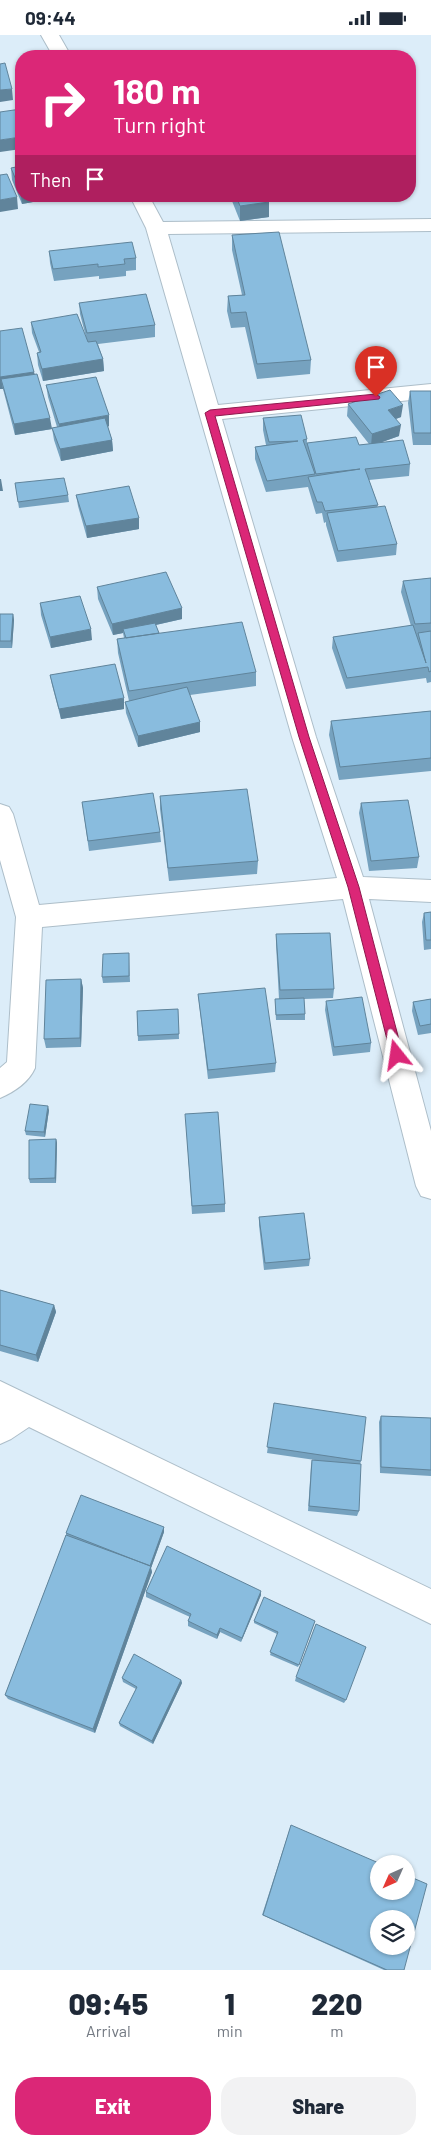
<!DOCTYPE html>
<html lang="en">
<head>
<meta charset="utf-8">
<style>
  body { margin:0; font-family:Barlow,sans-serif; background:#f2f2f3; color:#1f2937; height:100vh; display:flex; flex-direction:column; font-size:19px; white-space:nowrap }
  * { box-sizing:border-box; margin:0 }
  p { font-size:16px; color:#747a83 }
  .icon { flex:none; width:28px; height:28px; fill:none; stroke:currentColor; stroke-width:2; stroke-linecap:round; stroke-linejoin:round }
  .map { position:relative; height:1935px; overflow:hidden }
  .details { display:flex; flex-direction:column; background:#fff; flex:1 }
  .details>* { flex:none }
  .top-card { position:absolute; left:15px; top:15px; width:401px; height:152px; border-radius:20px; box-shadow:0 1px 4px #0004; background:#db2777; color:#fff; overflow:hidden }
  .needle { width:32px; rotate:225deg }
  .buttons { position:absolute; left:370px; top:1820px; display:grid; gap:10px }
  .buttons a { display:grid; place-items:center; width:45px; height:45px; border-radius:50%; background:#fff; box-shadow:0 1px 4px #0004; font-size:25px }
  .pin { position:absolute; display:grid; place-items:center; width:42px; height:42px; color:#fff; margin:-51px -21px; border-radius:50% 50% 50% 0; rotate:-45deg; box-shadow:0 0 5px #0007 }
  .pin .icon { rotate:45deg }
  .me { position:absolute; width:55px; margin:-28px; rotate:345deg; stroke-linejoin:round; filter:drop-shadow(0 0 4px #0008) }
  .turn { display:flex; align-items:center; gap:18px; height:105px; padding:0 15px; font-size:22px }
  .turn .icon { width:65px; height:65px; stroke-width:2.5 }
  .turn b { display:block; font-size:35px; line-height:42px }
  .then { display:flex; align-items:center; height:48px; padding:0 15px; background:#0003; gap:10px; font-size:19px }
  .eta { display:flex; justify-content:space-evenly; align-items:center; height:85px; text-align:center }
  .eta b { font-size:30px; font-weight:800; line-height:35px }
  .primary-button { display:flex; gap:10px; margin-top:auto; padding:10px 15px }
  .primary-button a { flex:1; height:58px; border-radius:20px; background:#db2777; color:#fff; font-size:20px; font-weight:800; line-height:58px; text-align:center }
  .primary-button a+a { background:#f2f2f3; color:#1f2937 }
  .status { display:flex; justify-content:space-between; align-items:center; height:35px; padding:0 25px; background:#fff; direction:ltr }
  .status svg { height:14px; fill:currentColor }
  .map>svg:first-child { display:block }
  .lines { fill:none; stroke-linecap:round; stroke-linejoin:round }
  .minor-casing { stroke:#adbec9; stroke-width:2 }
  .minor { fill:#fff; fill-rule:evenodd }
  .wall { fill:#76a2bf }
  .shaded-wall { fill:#60849b }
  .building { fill:#89bcde; stroke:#60849b; fill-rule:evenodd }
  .route { fill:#db2777; stroke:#8e194d }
</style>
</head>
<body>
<div class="status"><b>09:44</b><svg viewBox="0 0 49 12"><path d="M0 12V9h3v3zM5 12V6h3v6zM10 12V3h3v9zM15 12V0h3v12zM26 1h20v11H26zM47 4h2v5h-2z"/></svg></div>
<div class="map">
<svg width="431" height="1935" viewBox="0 0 431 1935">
  <rect width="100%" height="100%" fill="#dcedf9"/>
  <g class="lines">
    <!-- minor casing -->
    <g class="minor-casing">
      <path id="minor" d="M41,0H59L71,21H53Z
        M130,161H149L163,187L431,184V196L168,199L218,370L431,349V363L222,384L316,702L363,842L431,845V867L369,864L431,1096V1164L421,1161L416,1151L343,864L42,892L35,1033C29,1047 14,1057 0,1063V1033L7,1027L16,882L0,825V769L9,772L13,779L39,870L337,843L292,702L146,193Z
        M0,1346L431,1554V1589L29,1392L11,1404L0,1409Z"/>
    </g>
    <!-- minor -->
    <use href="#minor" class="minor"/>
  </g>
  <!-- wall -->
  <path class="wall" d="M21,131V161H66L22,169L12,145L11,133Z
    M230,161H267L269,167V182L240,186Z
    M232,200L311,325L310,339L257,344L245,292L231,293L227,276L228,261L242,260L232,215Z
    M49,216L136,223V235L126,236V241L99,244V241L54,246L50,228Z
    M79,268L155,290V302L98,309L103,324L104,336L43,346L38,330L37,318L39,317L32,298L31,287L86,302L80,279Z
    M0,296L34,337L52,394L15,400L3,354H0Z
    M46,350L109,391L108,392L112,405L113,416L61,426L54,405L52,393L57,392L48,362Z
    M410,356H431V410H413L408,368Z
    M348,369L401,382L396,384L399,401L382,407L410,429L409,441L369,445L378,470L377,472L397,509L396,520L337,527L326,490V487L324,488L322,478L316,479L308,452L266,457L255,424V412L266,410L263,395V383L307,404V416V408L359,410L369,409L347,381Z
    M15,448L68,460L69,467L19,473Z
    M76,460L139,483V494L87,503L78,471Z
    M431,543V647L427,648L426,643L346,654L332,613L333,602L411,591L401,557L403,546Z
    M97,552L182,573V584L156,590L159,599L256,637V651L190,660L200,687V697L138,712L126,678L125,667L129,666L118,618L117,604L124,603L123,598L113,600L98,564Z
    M40,568L92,605L51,613L41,580Z
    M0,579H13L14,585L12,613H0Z
    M50,640L124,674L61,684L52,650Z
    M431,676V736L339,745L329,700L331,686Z
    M160,761L258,826L257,839L169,846L160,774Z
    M82,767L160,797L161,807L89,816Z
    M361,768L419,822L417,833L369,836L359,778Z
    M431,877V914L424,915L422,887L424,878Z
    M276,899L334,954L333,963L304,964L305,979V985H276L275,964H279L276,909Z
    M129,918L130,947L103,948L102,942Z
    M81,944L83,953L81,1012L46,1013L44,1004Z
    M198,959L276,1028L275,1037L208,1044L199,968Z
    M431,964V998L418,1000L412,976L413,967Z
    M326,966L371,1008L370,1017L333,1021L325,975Z
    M178,974L179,1004L138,1006L137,976Z
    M49,1075L45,1102L26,1100L25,1096Z
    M186,1087L225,1169V1177L192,1179Z
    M56,1104L57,1108L56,1148H30L29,1144Z
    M259,1182L310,1224L309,1231L264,1235L259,1190Z
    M0,1255L54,1270L56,1277L38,1327L0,1316Z
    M274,1368L361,1426L360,1429L359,1476L357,1481L308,1476L311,1430L312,1425H315L267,1418Z
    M381,1381L431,1383V1441L380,1438L379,1387Z
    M164,1492V1497L151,1533L152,1537L95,1698L8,1664L5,1660L66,1500V1498Z
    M146,1557L261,1560L241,1607L220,1597L217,1604L188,1591V1586L190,1582L146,1562Z
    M254,1586H315L298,1632L270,1620L277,1599L254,1588Z
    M296,1642L346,1665L344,1668L295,1646Z
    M122,1643L181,1645L182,1648L153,1709L120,1691L119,1688L136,1654L123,1647Z
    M291,1790L404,1935H384L262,1880Z"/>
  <!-- shaded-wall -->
  <path class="shaded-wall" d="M12,54L13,65L0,67V55Z
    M21,102V114L0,117V105Z
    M21,161H66L22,169Z
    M17,162L18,174L0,177V165Z
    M269,167V182L240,186V171Z
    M103,324L104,336L43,346L42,334Z
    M34,337L36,349L1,344L3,354H0V342Z
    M403,370L401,382L387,387L388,375Z
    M109,380V391L60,400L59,389Z
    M50,383L52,394L15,400L14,389Z
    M401,390L399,401L371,411L372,399Z
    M112,405L113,416L61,426L60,414Z
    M0,444H1L3,456H0Z
    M139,483V494L87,503L86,491Z
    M182,573V584L124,597L123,594V598L113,600L112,589Z
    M13,579L14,585L12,613L11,606Z
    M91,594L92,605L51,613L50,602Z
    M124,663V674L61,684L59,674Z
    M200,687V697L138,712V701Z
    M81,944L83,953L81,1012L80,1003Z
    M48,1071L49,1075L45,1102L44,1097Z
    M56,1104L57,1108L56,1148L55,1143Z
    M54,1270L56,1277L38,1327L36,1320Z
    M164,1492V1497L151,1533L152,1537L95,1698L93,1694L150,1531Z
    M261,1556V1560L241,1607L242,1603Z
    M220,1593V1597L217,1604V1600Z
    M181,1645L182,1648L153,1709L152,1706Z"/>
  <!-- building -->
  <path class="building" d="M126,17L129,21H104Z
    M5,28L12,54L0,55V29Z
    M21,74V102L0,105V77Z
    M21,131V157L11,133Z
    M7,139L17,162L0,165V140Z
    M236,161H267L269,167L240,171Z
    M279,197L311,325L257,329L246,277L231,278L228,261L245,260L232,200Z
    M132,207L136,223L124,224L125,229L98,232V229L53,234L49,216Z
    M146,259L155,290L87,298L79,268Z
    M77,279L88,307L96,306L103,324L42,334L37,318L41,317L31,287Z
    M22,293L34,337L0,342V296Z
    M37,339L50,383L14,389L1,344Z
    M96,342L109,380L59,389L46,350Z
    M390,355L403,370L388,375L401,390L372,399L348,369Z
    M410,356H431V398H414Z
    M301,380L307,404L303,405L315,439L267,446L255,412L298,406L269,407L263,383Z
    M105,383L112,405L60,414L52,393Z
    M356,402L359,410L403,405L410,429L365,434L378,470L325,476L322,467H317L308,442L360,434L316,439L307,408Z
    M64,443L68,460L18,467L15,448Z
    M129,451L139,483L86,491L76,460Z
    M385,471L397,509L338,516L327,478Z
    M166,537L182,573L112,589L97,552Z
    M431,543V588L415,589L403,546Z
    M80,561L91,594L50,602L40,568Z
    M0,579H13L11,606H0Z
    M242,587L256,637L129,656L117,604Z
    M155,588L159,598L126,603L123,594Z
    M413,590L426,628L418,598L431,596V636L429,637L428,632L347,643L333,602Z
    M115,629L124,663L59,674L50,640Z
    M187,652L200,687L138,701L125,667Z
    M431,676V723L340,732L331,686Z
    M247,754L258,826L168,833L160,761Z
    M153,758L160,797L88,806L82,767Z
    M408,765L419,822L371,826L361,768Z
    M431,877V905H426L424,878Z
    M330,898L334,954L280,955L276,899Z
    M129,918V941L102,942L103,919Z
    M81,944L80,1003L44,1004L46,945Z
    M265,953L276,1028L208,1035L198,959Z
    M362,962L371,1008L334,1012L326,966Z
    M304,963L305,979L276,980L275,964Z
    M431,964V989L420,991L413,967Z
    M178,974L179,999L138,1001L137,976Z
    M30,1069L48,1071L44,1097L25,1096Z
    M218,1077L225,1169L192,1171L185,1079Z
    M56,1104L55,1143L29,1144V1105Z
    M304,1178L310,1224L265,1228L259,1182Z
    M0,1255L54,1270L36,1320L0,1310Z
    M274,1368L366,1382L361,1426L267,1412Z
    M381,1381L431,1383V1435L381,1432Z
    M312,1425L361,1429L359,1476L309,1471Z
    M81,1460L164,1492L150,1531L66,1498Z
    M66,1500L151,1531L93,1694L5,1660Z
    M167,1511L261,1556L242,1603L220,1593L217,1600L188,1586L191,1579L146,1557Z
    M264,1562L315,1586L299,1630L270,1617L278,1597L254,1586Z
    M316,1589L366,1612L346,1665L296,1642Z
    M134,1619L181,1645L152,1706L119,1688L137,1652L122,1643Z
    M291,1790L381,1829H379V1856H406V1840L427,1849L404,1935H387L263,1880ZM379,1884H406V1911H379Z"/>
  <!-- route -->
  <path class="route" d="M376,359L380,362L379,364L215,381L309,702L359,852L403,1020L401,1024H393L391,1020L348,852L299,702L205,378L210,375Z"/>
</svg>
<div class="buttons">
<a><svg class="needle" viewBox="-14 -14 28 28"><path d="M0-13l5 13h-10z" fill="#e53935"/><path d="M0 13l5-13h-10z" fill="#747a83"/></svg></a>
<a><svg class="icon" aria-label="layers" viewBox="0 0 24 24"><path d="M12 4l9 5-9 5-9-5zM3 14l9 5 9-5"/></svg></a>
</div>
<div class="pin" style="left:376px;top:362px;background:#d93025"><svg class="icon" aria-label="arrive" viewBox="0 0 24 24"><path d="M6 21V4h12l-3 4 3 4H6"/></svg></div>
<svg class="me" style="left:397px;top:1020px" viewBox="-20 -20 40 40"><path d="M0-17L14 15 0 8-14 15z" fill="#db2777" stroke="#fff" stroke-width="4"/></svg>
<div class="top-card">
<div class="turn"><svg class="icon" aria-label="right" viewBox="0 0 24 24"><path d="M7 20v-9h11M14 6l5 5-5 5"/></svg><div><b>180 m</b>Turn right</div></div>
<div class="then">Then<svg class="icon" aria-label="arrive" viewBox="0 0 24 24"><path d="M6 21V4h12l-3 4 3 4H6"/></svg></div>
</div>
</div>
<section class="details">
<div class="eta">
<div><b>09:45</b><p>Arrival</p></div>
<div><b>1</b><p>min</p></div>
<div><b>220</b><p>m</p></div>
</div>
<div class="primary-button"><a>Exit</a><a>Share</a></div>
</section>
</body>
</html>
